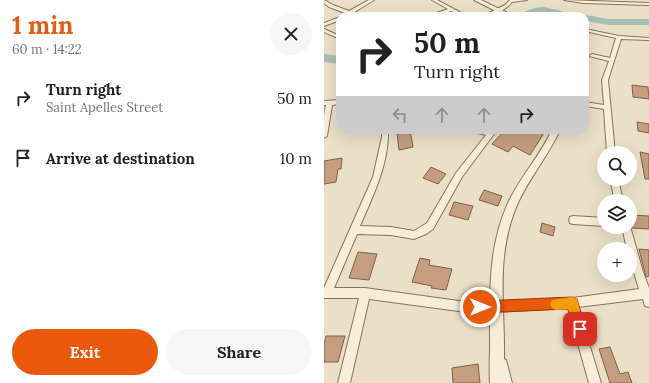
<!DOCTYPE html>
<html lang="en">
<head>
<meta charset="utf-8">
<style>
  body { margin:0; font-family:Lora,serif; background:#f6f6f6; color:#222; height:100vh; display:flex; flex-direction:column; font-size:15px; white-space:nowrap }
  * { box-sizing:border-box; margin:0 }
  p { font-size:13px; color:#767676 }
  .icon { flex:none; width:22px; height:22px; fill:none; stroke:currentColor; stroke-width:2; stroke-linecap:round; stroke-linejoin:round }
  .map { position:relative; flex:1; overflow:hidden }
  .details { display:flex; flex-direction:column; background:#fff; width:324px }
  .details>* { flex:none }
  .guide { position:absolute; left:12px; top:12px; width:253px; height:122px; border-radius:12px; box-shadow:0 4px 16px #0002; background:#fff; color:#222; overflow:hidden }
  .buttons { position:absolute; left:273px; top:146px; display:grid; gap:8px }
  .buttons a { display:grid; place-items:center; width:40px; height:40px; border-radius:50%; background:#fff; box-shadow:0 4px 16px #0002; font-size:20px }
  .pin { position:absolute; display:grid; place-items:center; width:34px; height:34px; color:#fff; margin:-17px; border-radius:8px; box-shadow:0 2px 6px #0006 }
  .me { position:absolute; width:44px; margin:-22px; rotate:90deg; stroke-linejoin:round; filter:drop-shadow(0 0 3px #0008) }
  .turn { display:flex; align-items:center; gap:14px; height:84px; padding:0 12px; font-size:18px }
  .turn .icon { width:52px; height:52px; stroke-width:2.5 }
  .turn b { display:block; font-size:28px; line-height:34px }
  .lanes { display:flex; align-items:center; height:38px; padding:0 12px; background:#0003; justify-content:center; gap:20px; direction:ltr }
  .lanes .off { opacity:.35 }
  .round { display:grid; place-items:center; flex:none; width:42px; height:42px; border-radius:21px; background:#f6f6f6 }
  .headline { display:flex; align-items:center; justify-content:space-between; height:68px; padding:0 12px }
  h1 { font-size:24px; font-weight:700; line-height:30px; color:#ea580c }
  .action { display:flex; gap:8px; margin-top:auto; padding:8px 12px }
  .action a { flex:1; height:46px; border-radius:24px; background:#ea580c; color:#fff; font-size:16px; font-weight:700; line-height:46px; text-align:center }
  .action a+a { background:#f6f6f6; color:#222 }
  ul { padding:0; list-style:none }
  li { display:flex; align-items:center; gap:12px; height:60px; padding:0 12px }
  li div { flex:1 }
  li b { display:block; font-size:15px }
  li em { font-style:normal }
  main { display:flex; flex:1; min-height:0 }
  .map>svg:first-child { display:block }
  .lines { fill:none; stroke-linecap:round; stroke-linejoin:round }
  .river { fill:#a8bfb8; fill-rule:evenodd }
  .building { fill:#c59e80; stroke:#825e46 }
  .minor-casing { stroke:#85735e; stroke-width:2 }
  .tertiary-casing { stroke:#85735e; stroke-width:2 }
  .minor { fill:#f6eed9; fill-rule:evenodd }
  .tertiary { fill:#f6eed9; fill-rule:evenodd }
  .route { fill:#ea580c; stroke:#983908 }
  .slow { fill:#f59e0b }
</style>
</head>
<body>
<main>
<section class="details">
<div class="headline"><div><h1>1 min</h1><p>60 m · 14:22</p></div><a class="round"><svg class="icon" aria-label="close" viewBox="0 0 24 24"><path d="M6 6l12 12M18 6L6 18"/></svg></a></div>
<ul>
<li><svg class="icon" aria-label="right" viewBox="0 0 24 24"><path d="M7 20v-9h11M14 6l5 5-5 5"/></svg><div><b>Turn right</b><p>Saint Apelles Street</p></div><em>50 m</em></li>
<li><svg class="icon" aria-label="arrive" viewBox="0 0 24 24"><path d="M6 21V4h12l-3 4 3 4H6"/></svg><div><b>Arrive at destination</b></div><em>10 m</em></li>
</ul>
<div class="action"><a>Exit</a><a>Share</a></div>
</section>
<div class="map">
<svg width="325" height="383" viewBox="0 0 325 383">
  <rect width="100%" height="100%" fill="#eae0c7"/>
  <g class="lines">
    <!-- river -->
    <path class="river" d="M220,7L237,11L245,16H230L220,13L210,16H196C201,10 212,7 220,7Z
      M261,15L285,19H325V25H285L261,21V16H257Z
      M0,54L16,56V64L0,62Z"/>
  </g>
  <!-- building -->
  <path class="building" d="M308,85L324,87L325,99L309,97Z
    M313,122L325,124V133L314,131Z
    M86,130L89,147L75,150L73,133Z
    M181,130H222L206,155L189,146L184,152L168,144Z
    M316,152L325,154V179H321Z
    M18,158L17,169H14L12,182L0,184V161Z
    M107,167L122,174L114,184L99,178Z
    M160,190L178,196L174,206L155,200Z
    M130,202L149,206L144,220L125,215Z
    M306,215L325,216V229L308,228Z
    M218,223L231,227L229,236L216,232Z
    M315,249L325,250V276L322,277Z
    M34,252L53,254L45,280L25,278Z
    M96,258L106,260L105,265L128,269L122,290L107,288L108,286L88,282Z
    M2,336H21L14,362H0V344Z
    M286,347L296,374L304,372L308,383H286L275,349Z
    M154,364L156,383H129L128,368Z"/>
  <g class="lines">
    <!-- minor casing -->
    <g class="minor-casing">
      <path id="minor" d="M0,0L9,5L25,11L45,0H50L29,13L35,16L21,15V13L5,7L0,3Z
        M108,0H113L143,16H138L127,11L111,16H104L124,9Z
        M186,0H203L188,2C182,10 169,16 159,16L181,5Z
        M240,0L325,3V5L259,3Z
        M16,17V20L0,26V23Z
        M0,29L16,36V39L0,32Z
        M261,29L295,36L325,38V40L297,39L284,80L291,153H283L280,109L261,106V102L280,105L278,80L285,61L265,56L268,54L286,58L292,38L261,31Z
        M16,100V104L8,105L3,136L0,138V115L2,105H0V101Z
        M58,130H64C65,164 49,196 36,226L67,227L90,231L103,223L132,173L162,135L150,132L149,130L165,131L173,130L138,177L109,229L102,234L90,239L67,235L33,234L10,288H41L142,302H170L248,298L315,289L306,260V249H303L298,227L306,226L319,272L325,288V307L321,306L319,299L254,307L277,383H265L244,308L170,312H142L45,299L26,383H14L35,298H0V288L49,177L58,137Z
        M286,179H294L299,201H291Z
        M249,216L280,218V226L249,224L246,223L245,220L246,217Z"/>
    </g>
    <!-- tertiary casing -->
    <g class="tertiary-casing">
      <path id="tertiary" d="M150,0H157L190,16H182Z
        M228,130H236C224,156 205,178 193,205C171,257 181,305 180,359L182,360L188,383H166C165,371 166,359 166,346C166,297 163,250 184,203C196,177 216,156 228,130Z"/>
    </g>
    <!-- minor -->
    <use href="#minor" class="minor"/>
    <!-- tertiary -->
    <use href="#tertiary" class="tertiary"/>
  </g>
  <!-- route -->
  <path class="route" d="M248,297L253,299L262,329L260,334L256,335L251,334L244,309L156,313L152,311L150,307L152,303L156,301Z"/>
  <!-- slow -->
  <path class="slow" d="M248,297L253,299L256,310L255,314L250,316L246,314L244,309L232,310L228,308L226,304L228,300Z"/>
</svg>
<div class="buttons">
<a><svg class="icon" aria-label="search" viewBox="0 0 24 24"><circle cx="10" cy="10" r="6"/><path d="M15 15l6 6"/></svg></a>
<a><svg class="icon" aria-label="layers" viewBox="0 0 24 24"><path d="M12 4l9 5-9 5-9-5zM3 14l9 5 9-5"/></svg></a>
<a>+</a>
</div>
<div class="pin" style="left:256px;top:329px;background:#d93025"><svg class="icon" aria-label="arrive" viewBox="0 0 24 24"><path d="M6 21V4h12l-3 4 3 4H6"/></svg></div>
<svg class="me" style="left:156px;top:307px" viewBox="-20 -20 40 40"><circle r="17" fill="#ea580c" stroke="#fff" stroke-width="3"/><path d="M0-11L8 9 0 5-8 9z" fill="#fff"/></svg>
<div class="guide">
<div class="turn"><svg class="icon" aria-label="right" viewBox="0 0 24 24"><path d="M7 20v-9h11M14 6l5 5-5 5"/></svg><div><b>50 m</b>Turn right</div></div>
<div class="lanes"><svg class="icon off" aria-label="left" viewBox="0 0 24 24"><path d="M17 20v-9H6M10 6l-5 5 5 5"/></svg><svg class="icon off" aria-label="ahead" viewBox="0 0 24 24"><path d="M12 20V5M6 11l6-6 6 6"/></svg><svg class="icon off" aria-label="ahead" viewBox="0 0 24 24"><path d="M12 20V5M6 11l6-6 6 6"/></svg><svg class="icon" aria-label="right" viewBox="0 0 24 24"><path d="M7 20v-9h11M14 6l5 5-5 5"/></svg></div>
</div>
</div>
</main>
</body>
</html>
